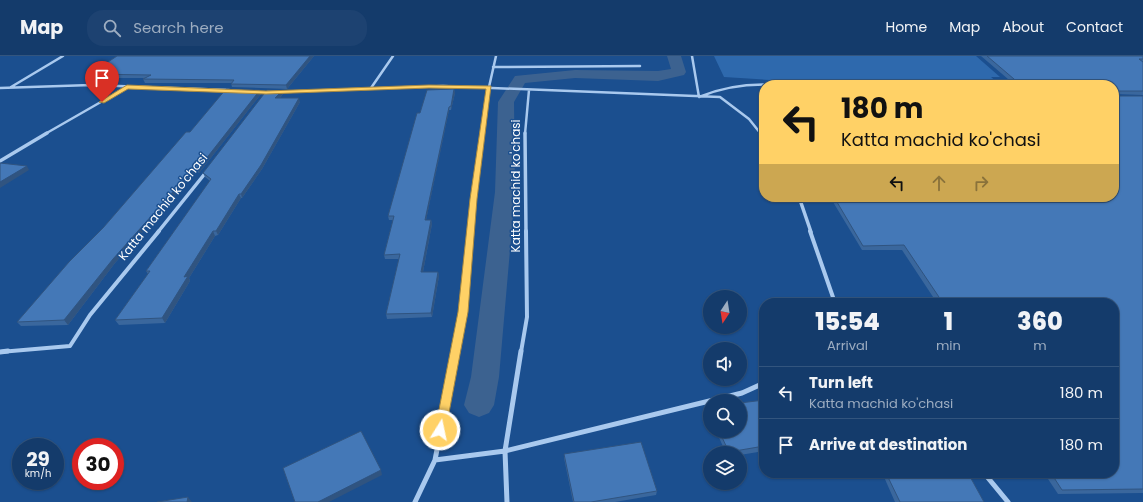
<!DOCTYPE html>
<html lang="en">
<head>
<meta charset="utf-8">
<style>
  body { margin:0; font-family:Poppins,sans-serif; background:#1d4271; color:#f1f3f6; height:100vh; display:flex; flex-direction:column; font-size:15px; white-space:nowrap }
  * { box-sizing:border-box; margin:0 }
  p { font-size:13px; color:#9dadc1 }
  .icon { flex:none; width:22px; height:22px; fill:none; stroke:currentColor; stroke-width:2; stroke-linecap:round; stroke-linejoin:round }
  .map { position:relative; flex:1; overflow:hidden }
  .sheet { position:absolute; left:759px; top:242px; width:360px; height:180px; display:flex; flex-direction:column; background:#143b6b; border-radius:16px; box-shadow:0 1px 3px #0004,0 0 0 1px #33557e }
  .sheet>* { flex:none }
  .hud { position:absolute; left:759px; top:24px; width:360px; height:122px; border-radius:16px; box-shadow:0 1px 3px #0004,0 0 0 1px #33557e; background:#ffd166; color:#111; overflow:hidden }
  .needle { width:26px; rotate:192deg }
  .tools { position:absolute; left:703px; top:234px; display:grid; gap:8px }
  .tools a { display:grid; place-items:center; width:44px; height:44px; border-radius:50%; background:#143b6b; box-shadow:0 1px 3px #0004,0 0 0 1px #33557e; font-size:20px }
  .speed { position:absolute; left:12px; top:382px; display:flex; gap:8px; font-size:20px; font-weight:700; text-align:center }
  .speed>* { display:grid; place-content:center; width:52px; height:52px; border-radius:50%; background:#143b6b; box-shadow:0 1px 3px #0004,0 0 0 1px #33557e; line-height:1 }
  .speed small { font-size:10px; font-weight:400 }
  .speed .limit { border:6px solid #d22; background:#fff; color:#111 }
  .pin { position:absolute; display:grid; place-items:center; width:34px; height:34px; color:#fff; margin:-41px -17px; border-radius:50% 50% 50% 0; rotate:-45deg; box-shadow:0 0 4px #0007 }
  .pin .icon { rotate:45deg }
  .me { position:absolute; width:44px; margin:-22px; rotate:10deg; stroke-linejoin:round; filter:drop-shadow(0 0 3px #0008) }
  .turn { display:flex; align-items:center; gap:14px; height:84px; padding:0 16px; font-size:18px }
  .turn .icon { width:52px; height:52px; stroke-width:2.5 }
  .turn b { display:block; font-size:28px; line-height:34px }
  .lanes { display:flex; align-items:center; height:38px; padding:0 16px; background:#0003; justify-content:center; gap:20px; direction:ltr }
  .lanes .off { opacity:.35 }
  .eta { display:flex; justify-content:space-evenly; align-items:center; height:68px; text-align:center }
  .eta b { font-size:24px; font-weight:800; line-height:28px }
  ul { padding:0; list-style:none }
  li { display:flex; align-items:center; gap:12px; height:52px; padding:0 16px; border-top:1px solid #33557e }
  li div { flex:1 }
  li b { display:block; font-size:15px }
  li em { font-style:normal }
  header { display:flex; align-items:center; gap:24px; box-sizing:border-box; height:56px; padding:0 20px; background:#143b6b; border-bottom:1px solid #33557e }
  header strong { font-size:19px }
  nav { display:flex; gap:22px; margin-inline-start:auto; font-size:14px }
  .search { width:280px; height:36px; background:#1d4271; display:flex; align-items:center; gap:10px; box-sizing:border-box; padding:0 14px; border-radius:16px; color:#9dadc1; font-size:15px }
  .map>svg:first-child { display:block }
  .green { fill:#2e69ad }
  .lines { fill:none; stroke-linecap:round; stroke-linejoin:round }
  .canal { fill:#3c6290; fill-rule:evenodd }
  .minor-far3 { stroke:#a9c9ee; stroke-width:2.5 }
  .minor-far2 { stroke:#a9c9ee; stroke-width:3.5 }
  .minor-far1 { stroke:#a9c9ee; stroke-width:4 }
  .minor { stroke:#a9c9ee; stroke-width:5 }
  .wall { fill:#3a679d }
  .shaded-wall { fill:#305480 }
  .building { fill:#4478b7; stroke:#305480 }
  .route { fill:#ffd166; stroke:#a68842 }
  .labels { text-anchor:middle; stroke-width:3; stroke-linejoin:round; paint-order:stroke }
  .street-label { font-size:12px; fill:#fff; stroke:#1b4f8f }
</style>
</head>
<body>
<header>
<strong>Map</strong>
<div class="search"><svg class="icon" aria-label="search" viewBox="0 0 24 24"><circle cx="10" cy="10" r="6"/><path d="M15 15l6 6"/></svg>Search here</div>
<nav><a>Home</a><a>Map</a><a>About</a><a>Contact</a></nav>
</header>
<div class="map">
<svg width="1143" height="446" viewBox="0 0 1143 446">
  <rect width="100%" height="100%" fill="#1b4f8f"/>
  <!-- green -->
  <path class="green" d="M714,0H976L1000,21H991L1000,29H846L724,21Z"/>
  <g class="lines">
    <!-- canal -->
    <path class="canal" d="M667,0H681L686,16L684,19L658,25L575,22L525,27L514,46L515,136L499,321L494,349L489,357L479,361L469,357L464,349L471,321L495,136L498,46L515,20L575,14L658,15L671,13Z"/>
    <!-- minor-far3 -->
    <path class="minor-far3" d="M692,0L699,41C725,30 750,27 778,29
      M493,11L640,10
      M11,31L63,0
      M0,32L91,29L229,34
      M371,32L393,0
      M278,36L443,30L720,41L749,63L761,78
      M45,78L127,31
      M483,78L489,31L496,0
      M525,78L529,34"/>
    <!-- minor-far2 -->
    <path class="minor-far2" d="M525,77L526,176
      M760,77L764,83
      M0,105L47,77
      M799,141L811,176
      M158,176L207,115
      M471,176L483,77"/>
    <!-- minor-far1 -->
    <path class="minor-far1" d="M810,175L835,247
      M0,296L70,290L90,259L159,175
      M455,296L463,256L471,175
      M521,296L527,261L526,175"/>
    <!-- minor -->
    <path class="minor" d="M0,296L8,295
      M435,404L456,295
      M984,417L1008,446
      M415,446L435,404L505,395L742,337L764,327
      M507,446L505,395L521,295"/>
  </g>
  <!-- wall -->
  <path class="wall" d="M314,0L287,33L232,31L231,27H145L143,23L144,22H92L90,18Z
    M981,0H1143V39L1114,38L1116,40H1143V437L1058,438L1044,417H1114V247H937L902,194H862L830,141H1114V29H1015Z
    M454,33L455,37L451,54H449L426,164H431L432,168L423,216H438L439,220L432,261L387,263L386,258L399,203H385L384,199L393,164H389L388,160L420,57Z
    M260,34L261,38L199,117L197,115L115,207L68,269L21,270L17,266L103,172L190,76Z
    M282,35L283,38L280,42L300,46L262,113L242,142H241L218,179L215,180L189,222L190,225L165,267L119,269L115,264L148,218L146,215L210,125L205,121L203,117Z
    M764,344V395L740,399V397H726L716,375H740Z
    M709,352H710V361L708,357Z
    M564,398L657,435L656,439L615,446H573L564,402Z
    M886,417H968L984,446H895L884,421Z"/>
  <!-- shaded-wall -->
  <path class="shaded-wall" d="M310,0H314L287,33L286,29Z
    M454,33L455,37L451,54V50Z
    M260,34L261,38L199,117L198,113Z
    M282,35L283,38L276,46L275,42Z
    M299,42L300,46L262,113L242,142L241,138Z
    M449,51V54L425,169V164Z
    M27,110L29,114L0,132V126Z
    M195,111L197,115L115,207L68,269L64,264L113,203Z
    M239,138L241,142L218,179L216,175Z
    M431,164L432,168L422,221L421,216Z
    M213,175L215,180L189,222L190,225L165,267L162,262L184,221Z
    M438,216L439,220L432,261L431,257Z
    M381,414L382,419L329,446H318Z
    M188,441L192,446H187Z"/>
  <!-- building -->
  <path class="building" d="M117,0H310L286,29L231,28L234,24L143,23L151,19L90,18Z
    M987,0H1143V3H1139L1143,6V35H1116L1114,37V29H1021Z
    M226,33L260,34L198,113L195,111L113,203L64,264L17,266L69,206L103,172L186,76H190Z
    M454,33L451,50L449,51L425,164H431L421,216H438L431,257L386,258L400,198L384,199L394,160H388L417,57H420L427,34Z
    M267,34L282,35L275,42H299L261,109L241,138H239L216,175H213L184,221L188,220L162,262L115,264L150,215H146L211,123L203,117Z
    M1114,38L1116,40H1143V433L1062,434L1051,417H1114V247H943L904,189L863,190L834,141H1114Z
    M0,107L27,110L0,126Z
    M764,344V390L729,396L719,375H740V347Z
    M361,375L381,414L318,446H295L283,412Z
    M641,386L657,435L591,446H574L564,398Z
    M886,417H968L984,446H900Z
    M188,441L187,446H157Z"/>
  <!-- route -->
  <path class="route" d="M127,29L266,35L429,29L491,30L477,143L468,256L445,378L440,379L436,378L435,374L458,256L470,143L486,33L429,32L266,38L128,33L104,47L99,46Z"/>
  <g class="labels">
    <!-- street labels -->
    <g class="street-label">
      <text transform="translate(516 130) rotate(-90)" y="4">Katta machid ko'chasi</text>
      <text transform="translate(163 151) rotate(-51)" y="4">Katta machid ko'chasi</text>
    </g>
  </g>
</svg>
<div class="tools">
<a><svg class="needle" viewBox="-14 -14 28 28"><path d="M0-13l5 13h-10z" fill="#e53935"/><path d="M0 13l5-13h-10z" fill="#9dadc1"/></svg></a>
<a><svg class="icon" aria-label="sound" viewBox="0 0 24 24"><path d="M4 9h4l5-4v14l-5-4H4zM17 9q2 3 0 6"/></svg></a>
<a><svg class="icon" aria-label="search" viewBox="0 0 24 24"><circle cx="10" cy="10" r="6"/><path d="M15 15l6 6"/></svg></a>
<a><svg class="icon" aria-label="layers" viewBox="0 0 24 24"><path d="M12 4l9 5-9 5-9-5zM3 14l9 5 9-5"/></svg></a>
</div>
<div class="speed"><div>29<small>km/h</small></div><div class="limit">30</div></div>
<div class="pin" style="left:102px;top:46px;background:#d93025"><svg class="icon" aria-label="arrive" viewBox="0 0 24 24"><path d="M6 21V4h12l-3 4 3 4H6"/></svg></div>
<svg class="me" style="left:440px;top:374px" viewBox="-20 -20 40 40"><circle r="17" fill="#ffd166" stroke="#fff" stroke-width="3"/><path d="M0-11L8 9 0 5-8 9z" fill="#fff"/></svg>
<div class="hud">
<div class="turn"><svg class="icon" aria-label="left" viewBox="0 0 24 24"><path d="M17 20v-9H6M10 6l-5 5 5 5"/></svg><div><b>180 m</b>Katta machid ko'chasi</div></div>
<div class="lanes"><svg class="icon" aria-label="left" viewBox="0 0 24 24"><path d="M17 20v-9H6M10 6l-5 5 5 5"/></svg><svg class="icon off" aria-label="ahead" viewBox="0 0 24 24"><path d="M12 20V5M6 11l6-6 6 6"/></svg><svg class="icon off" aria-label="right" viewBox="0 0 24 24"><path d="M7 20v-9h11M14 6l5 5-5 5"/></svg></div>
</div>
<section class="sheet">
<div class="eta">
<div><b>15:54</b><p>Arrival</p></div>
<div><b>1</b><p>min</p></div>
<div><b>360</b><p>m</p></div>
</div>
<ul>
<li><svg class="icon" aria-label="left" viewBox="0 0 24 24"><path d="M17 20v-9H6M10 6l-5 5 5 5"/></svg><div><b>Turn left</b><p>Katta machid ko'chasi</p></div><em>180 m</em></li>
<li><svg class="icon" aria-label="arrive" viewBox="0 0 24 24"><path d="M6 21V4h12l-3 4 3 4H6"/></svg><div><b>Arrive at destination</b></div><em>180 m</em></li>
</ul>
</section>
</div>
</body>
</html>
